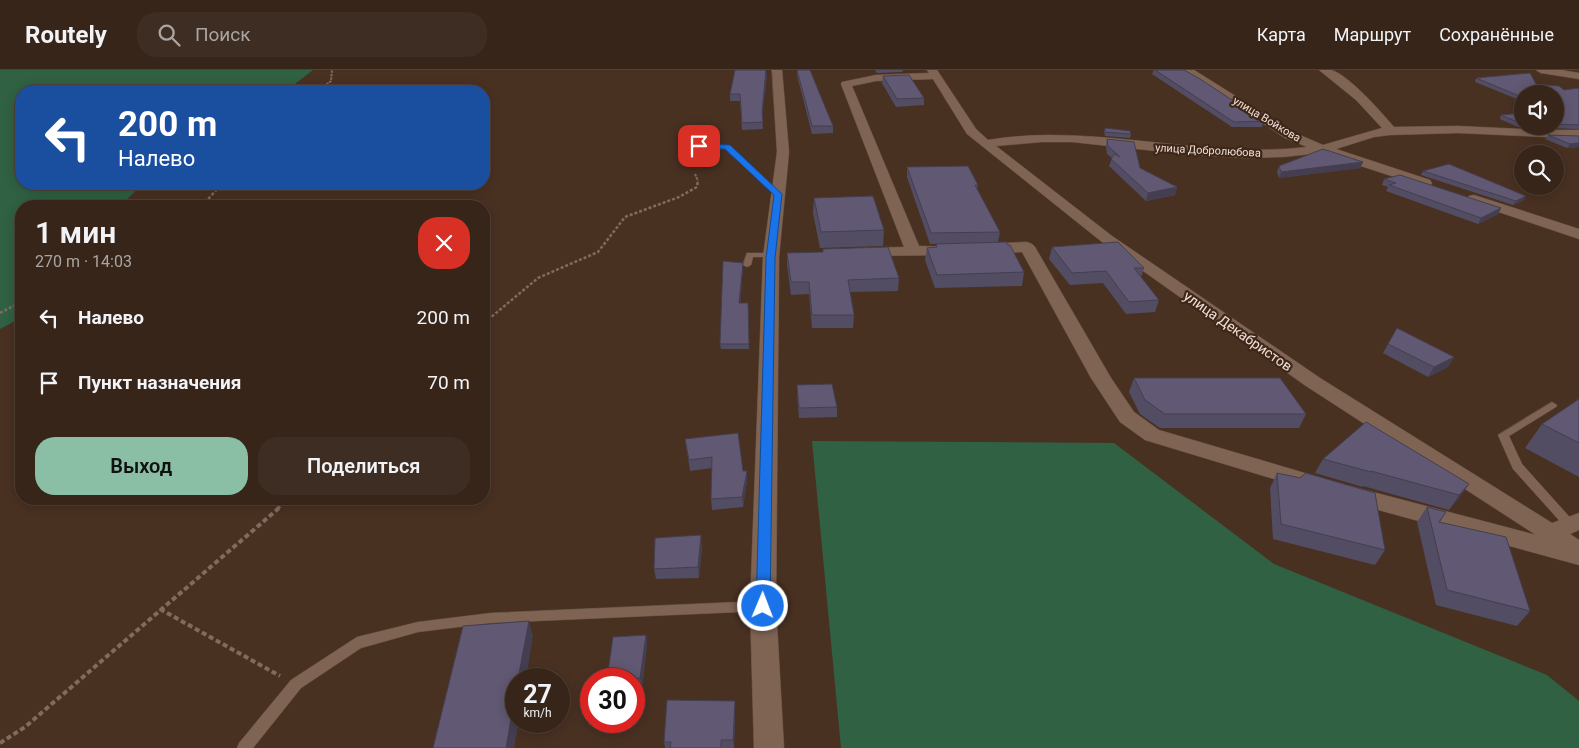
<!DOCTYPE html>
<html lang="ru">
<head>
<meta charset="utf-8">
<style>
  body { margin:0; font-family:Roboto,sans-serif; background:#3e2d23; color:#f1f3f6; height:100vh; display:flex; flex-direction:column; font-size:19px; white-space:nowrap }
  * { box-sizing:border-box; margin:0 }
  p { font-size:16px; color:#aaa5a2 }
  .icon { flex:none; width:28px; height:28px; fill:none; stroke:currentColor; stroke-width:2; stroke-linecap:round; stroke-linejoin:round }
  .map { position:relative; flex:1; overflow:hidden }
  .side { position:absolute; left:15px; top:130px; width:475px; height:305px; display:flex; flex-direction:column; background:#37251a; border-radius:20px; box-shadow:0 2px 12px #0003,0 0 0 1px #514239 }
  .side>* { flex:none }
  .hud { position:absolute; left:15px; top:15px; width:475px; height:105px; border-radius:20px; box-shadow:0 2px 12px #0003,0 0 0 1px #514239; background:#1a4fa0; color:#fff; overflow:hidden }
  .tools { position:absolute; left:1514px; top:15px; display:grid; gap:10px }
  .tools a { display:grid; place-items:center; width:50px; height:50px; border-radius:50%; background:#37251a; box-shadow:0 2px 12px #0003,0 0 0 1px #514239; font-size:25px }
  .speed { position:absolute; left:505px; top:598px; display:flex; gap:10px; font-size:25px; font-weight:700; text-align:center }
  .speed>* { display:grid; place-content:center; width:65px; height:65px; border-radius:50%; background:#37251a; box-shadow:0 2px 12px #0003,0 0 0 1px #514239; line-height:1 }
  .speed small { font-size:12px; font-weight:400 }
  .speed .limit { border:8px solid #d22; background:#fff; color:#111 }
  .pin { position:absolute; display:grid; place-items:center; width:42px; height:42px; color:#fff; margin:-21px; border-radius:10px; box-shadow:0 2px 8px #0006 }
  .me { position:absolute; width:55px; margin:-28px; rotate:1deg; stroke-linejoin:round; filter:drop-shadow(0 0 4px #0008) }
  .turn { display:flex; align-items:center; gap:18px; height:105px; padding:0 20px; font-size:22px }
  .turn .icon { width:65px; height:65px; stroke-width:2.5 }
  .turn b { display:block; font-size:35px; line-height:42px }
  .round { display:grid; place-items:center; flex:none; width:52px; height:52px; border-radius:20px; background:#3e2d23 }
  .overview { display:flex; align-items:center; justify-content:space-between; height:85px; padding:0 20px }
  h1 { font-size:30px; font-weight:600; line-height:38px }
  .primary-button { display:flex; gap:10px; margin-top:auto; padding:10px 20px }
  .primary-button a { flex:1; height:58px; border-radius:20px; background:#8abfa5; color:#111; font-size:20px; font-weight:600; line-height:58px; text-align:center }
  .primary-button a+a { background:#3e2d23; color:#f1f3f6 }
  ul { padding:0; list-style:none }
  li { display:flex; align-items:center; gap:15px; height:65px; padding:0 20px }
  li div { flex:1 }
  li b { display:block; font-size:19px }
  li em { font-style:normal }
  header { display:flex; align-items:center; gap:30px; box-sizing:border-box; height:70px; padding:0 25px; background:#37251a; border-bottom:1px solid #514239 }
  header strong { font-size:24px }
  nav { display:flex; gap:28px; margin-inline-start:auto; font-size:18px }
  .search { width:350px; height:45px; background:#3e2d23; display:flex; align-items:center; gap:12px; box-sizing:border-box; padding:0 18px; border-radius:20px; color:#aaa5a2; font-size:19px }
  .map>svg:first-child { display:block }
  .green { fill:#306143 }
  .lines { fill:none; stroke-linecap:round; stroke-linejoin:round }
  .lane-casing { stroke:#645043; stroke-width:1 }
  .street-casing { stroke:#645043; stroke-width:1 }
  .path-far3 { stroke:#806b5e; stroke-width:2; stroke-dasharray:2.5 1; stroke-linecap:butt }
  .path-far2 { stroke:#806b5e; stroke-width:2.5; stroke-dasharray:3 2; stroke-linecap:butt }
  .path-far1 { stroke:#806b5e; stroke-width:3; stroke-dasharray:4 2.5; stroke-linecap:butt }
  .path { stroke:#806b5e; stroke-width:4; stroke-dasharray:5 3; stroke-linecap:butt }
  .lane { fill:#7f6454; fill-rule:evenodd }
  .street { fill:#7f6454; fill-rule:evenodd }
  .wall { fill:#534d63 }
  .shaded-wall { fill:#443e50 }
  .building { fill:#615973; stroke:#443e50 }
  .route { fill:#1a73e8; stroke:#114b97 }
  .labels { text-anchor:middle; stroke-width:4.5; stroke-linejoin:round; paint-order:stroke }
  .far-street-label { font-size:11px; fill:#f0e0d7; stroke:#3e2618 }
  .street-label { font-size:14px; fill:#f0e0d7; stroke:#3e2618 }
</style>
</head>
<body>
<header>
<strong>Routely</strong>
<div class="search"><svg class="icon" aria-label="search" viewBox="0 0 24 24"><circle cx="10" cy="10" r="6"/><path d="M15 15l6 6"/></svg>Поиск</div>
<nav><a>Карта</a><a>Маршрут</a><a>Сохранённые</a></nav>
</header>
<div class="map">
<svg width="1579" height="678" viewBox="0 0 1579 678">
  <rect width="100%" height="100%" fill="#493122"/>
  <!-- green -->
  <path class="green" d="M0,0H313L286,21H21V114H143L120,136H21V248L0,259Z
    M812,371L1114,373L1274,494L1547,605L1579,631V678H841Z"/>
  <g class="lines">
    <!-- lane casing -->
    <g class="lane-casing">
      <path id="lane" d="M683,75L729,76L781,124L776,125L725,79L689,78L692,95L687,96Z
        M747,183H771L775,185L771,187H753L751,195L747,197L743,195Z
        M1552,332L1557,335L1556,337L1509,366L1522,394L1574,452L1576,455L1574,458H1566L1513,399L1498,365Z
        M762,531L767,532L768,536L767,540L762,541L491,553L418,562L361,578L301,618L253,678H237L239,673L291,610L357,567L418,552L491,543Z"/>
    </g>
    <!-- street casing -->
    <g class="street-casing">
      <path id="street" d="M772,0H782L789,82L779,187L776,536L784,678H754L750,536L763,187L777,82Z
        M927,0H937L976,59L988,70C1094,52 1200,90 1307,77L1285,68L1182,0H1194L1293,62L1323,75L1382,58L1356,30L1319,0C1322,0 1327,0 1331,0C1348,4 1382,43 1394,57L1458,56L1542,60H1579V68H1567L1458,63L1390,65L1374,67L1336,79L1430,110L1432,113L1430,116L1425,117L1321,83L1283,87L1246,88L1193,85L1072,72H1042L996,76L1112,166L1320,308L1552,453L1579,443V460L1570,464L1579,470V495L1342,430L1339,424L1342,418L1350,416L1536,465L1306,316L1102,172L967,64L933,9L876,11L852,16L919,176L957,177L960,180L957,183L952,185L857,186L855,183L857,180L863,178L904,177L841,14L842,12L876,5L929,3Z
        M1536,0H1561L1579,3V9L1541,3Z
        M1474,125L1579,159V169L1469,132L1467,129L1469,126Z
        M1027,172L1032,174L1035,177L1111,308L1134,342L1159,360L1325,409L1328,414L1325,419L1317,422L1145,370L1120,352L1091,308L1022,182L984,184L979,182L976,179L979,176L984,174Z"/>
    </g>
    <!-- path-far3 -->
    <path class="path-far3" d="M318,21L331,11L332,0
      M695,104L698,111"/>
    <!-- path-far2 -->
    <path class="path-far2" d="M195,136L209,128L222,114
      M0,243L21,232
      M484,253L538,208L598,182L625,147L679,127L697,117L698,110"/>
    <!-- path-far1 -->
    <path class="path-far1" d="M277,439L289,429"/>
    <!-- path -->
    <path class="path" d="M160,539L280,606
      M0,673L25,657L279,438"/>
    <!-- lane -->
    <use href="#lane" class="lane"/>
    <!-- street -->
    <use href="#street" class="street"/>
  </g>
  <!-- wall -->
  <path class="wall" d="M797,0L833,56V63L812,64L797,5Z
    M875,0H903L902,2L877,3Z
    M1154,0H1184L1264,51L1262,57H1232L1152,4Z
    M767,5L762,46L763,59L742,60L740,31H730V24Z
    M883,6L924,28V35L896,37L882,13Z
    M1476,8L1536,14L1564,20L1579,18V59L1518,57L1500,49L1501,45L1522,43V56H1555V24H1522V31L1475,12Z
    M1105,58L1131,64L1130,68L1105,66L1104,61Z
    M1548,65L1579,66V77L1567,78L1545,69Z
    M1107,69L1140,98L1177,117L1175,125L1146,131L1109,96L1112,88L1107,84L1106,76Z
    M1363,92L1360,98L1279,108L1277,102L1279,96Z
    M907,97L978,115L977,120L1000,162L998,172L1024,202L1022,216L935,218L925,190L927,178L936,177V174L961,173L930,174L907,107Z
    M1423,101L1524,130L1513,135L1421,105Z
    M1384,109L1501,138L1498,144L1478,154L1386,121L1388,117L1382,115Z
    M814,128L884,160L883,176L820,178L813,143Z
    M1052,177L1144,198L1141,208L1159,230L1155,242L1126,244L1103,213L1070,215L1049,189Z
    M823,179L899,208L898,221L850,222L854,245L853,258H812L809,224L791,225L787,195V183L823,182Z
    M743,197L740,233H748L749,279H721L720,274Z
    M1397,258L1454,287L1448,297L1428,307L1383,283Z
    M1134,308L1306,344L1299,358H1160L1140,344L1129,322Z
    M797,315L837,337V347L799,348L797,324Z
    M1579,329V407L1525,378L1542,354Z
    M685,369L743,401H747V411L743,437L712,440L711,429L712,398L690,401Z
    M1323,389L1469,414L1449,440L1363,416V417L1315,403Z
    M1277,403L1300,408L1385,480L1375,495L1273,469L1270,418Z
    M1427,437L1446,442L1440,452L1530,541L1517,556L1436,535L1417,452Z
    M702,476L699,508L656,509L654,499Z
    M646,565L647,575L642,618H634V609H607Z
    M735,641L734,678H665L664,672Z"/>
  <!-- shaded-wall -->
  <path class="shaded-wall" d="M766,0L767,5L762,49V42Z
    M1579,73V77L1567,78L1570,74Z
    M1363,92L1360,98L1279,108L1281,102Z
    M1177,117L1175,125L1146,131L1148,123Z
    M1526,126L1524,130L1513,135L1516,131Z
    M1501,138L1498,144L1478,154L1481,148Z
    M743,193V197L740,238L739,233Z
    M1454,287L1448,297L1428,307L1434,297Z
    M747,401V411L743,437L742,427Z
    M1469,414L1459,428L1449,440L1459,425Z
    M701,465L702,476L699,508L698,497Z
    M529,551L533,566L526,609H518Z
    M646,565L647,575L642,618L640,608Z
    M516,621V651H519L514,678H506Z
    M735,631V641L734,678L733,670Z"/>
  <!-- building -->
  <path class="building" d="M735,0H766L762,42L763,52L742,53L740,24H730Z
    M797,0H810L833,56H812Z
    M1155,0H1184L1200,9L1264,51L1234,52Z
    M1530,3L1536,14L1559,16L1564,20L1579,18V55L1555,54V40H1556H1555V24H1522V27L1476,8Z
    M909,5L924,28L897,29L883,6Z
    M1522,43V53H1520L1501,45Z
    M1105,58L1130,61L1131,64L1105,62Z
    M1548,65L1579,66V73L1570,74Z
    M1107,69L1134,72L1140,98L1177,117L1148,123L1111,89L1115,84L1120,87L1108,76Z
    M1323,79L1363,92L1281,102L1279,96Z
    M1449,94L1526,126L1516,131L1423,101Z
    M968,96L978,115H975L1000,162L931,163L907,97Z
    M1400,105L1501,138L1481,148L1389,115L1396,113L1384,109Z
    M873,126L884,160L821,162L814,128Z
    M1006,172L1008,175H1010L1024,202L937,205L927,178L937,177L936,174Z
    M1118,172L1144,198H1134L1159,230L1129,232L1106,201L1072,203L1052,177Z
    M888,177L899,208L848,210L854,245H812L809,212H791L787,183L823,182V179Z
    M723,191L743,193L739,233H748L749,274H720Z
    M1397,258L1454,287L1434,297L1388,274Z
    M1134,308H1280L1306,344H1165L1145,330Z
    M832,314L837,337L799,338L797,315Z
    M1579,329V373L1542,354Z
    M1366,352L1469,414L1459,425L1371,401V402L1323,389Z
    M738,363L743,401H747L742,427L711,429L712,387L689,390L685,369Z
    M1277,403L1300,408L1306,403L1375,423L1385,480L1281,454Z
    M1427,437L1446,442L1439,452L1506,467L1530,541L1447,520Z
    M701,465L698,497L654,499L655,468Z
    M529,551L518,609H516V621L506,678H433L463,556Z
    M646,565L640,608L607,609L613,567Z
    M667,630L735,631L733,670H721V678H670L671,672H664Z"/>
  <!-- route -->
  <path class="route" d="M699,74L730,75L782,124L775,188L770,536L768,540L763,541L758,540L756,536L766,188L774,125L725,79L697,78L696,76Z"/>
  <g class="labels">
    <!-- far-street labels -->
    <g class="far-street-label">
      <text transform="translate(1267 49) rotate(31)" y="4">улица Войкова</text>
      <text transform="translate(1208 80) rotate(3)" y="4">улица Добролюбова</text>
    </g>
    <!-- street labels -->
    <g class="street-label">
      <text transform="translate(1238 261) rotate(35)" y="5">улица Декабристов</text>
    </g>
  </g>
</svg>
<div class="tools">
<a><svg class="icon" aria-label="sound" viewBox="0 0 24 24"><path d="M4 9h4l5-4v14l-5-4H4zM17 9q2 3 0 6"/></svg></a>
<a><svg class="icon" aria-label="search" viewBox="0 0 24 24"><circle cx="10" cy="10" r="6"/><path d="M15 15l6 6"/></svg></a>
</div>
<div class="speed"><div>27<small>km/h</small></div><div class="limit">30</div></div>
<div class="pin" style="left:699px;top:76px;background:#d93025"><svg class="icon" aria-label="arrive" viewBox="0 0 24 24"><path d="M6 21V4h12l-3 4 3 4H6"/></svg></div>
<svg class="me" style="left:763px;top:536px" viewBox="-20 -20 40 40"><circle r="17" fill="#1a73e8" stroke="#fff" stroke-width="3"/><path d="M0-11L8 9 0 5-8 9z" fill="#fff"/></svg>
<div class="hud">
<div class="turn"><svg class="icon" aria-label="left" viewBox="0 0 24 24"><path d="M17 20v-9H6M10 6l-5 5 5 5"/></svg><div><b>200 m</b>Налево</div></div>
</div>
<section class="side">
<div class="overview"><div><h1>1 мин</h1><p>270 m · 14:03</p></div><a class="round" style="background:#d93025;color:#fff"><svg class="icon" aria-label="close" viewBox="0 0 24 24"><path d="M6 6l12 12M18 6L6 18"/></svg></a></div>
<ul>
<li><svg class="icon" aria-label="left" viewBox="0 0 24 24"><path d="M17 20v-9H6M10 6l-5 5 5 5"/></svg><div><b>Налево</b></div><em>200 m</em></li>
<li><svg class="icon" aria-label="arrive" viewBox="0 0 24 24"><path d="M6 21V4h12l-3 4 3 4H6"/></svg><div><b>Пункт назначения</b></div><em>70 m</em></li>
</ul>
<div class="primary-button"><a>Выход</a><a>Поделиться</a></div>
</section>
</div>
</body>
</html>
